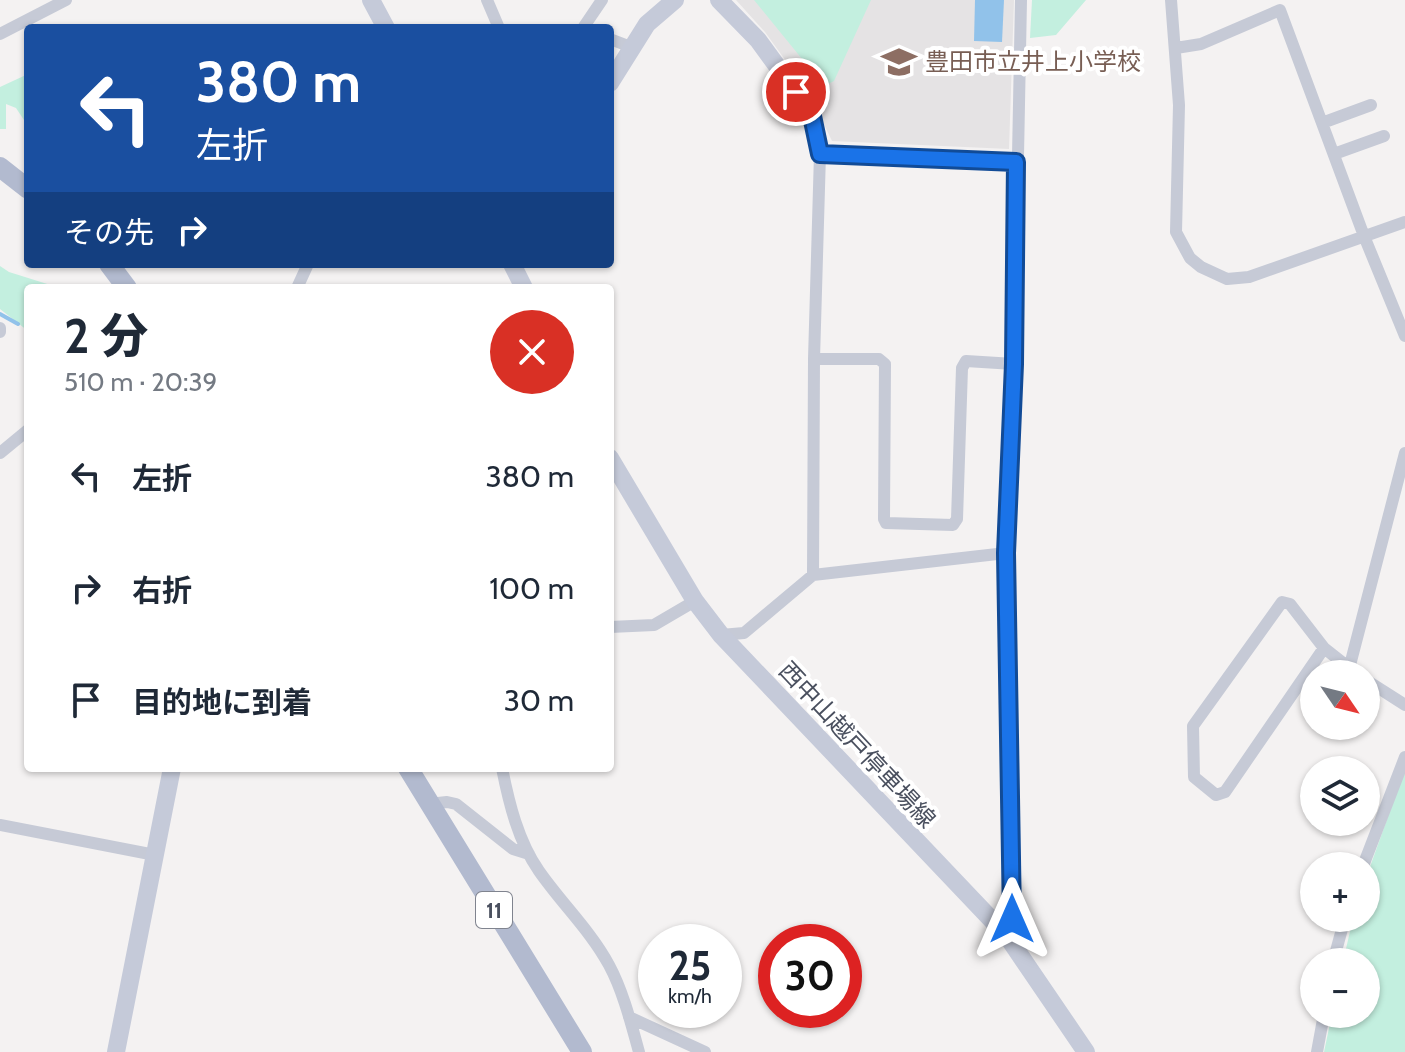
<!DOCTYPE html>
<html lang="ja">
<head>
<meta charset="utf-8">
<style>
  body { margin:0; font-family:Cabin,"Noto Sans JP",sans-serif; background:#f2f2f3; color:#1f2937; height:100vh; display:flex; flex-direction:column; font-size:30px; white-space:nowrap }
  * { box-sizing:border-box; margin:0 }
  p { font-size:26px; color:#747a83 }
  .icon { flex:none; width:44px; height:44px; fill:none; stroke:currentColor; stroke-width:2; stroke-linecap:round; stroke-linejoin:round }
  .map { position:relative; flex:1; overflow:hidden }
  .sheet { position:absolute; left:24px; top:284px; width:590px; height:488px; display:flex; flex-direction:column; background:#fff; border-radius:8px; box-shadow:0 2px 6px #0004 }
  .sheet>* { flex:none }
  .guide { position:absolute; left:24px; top:24px; width:590px; height:244px; border-radius:8px; box-shadow:0 2px 6px #0004; background:#1a4fa0; color:#fff; overflow:hidden }
  .needle { width:52px; rotate:125deg }
  .fabs { position:absolute; left:1300px; top:660px; display:grid; gap:16px }
  .fabs a { display:grid; place-items:center; width:80px; height:80px; border-radius:50%; background:#fff; box-shadow:0 2px 6px #0004; font-size:40px }
  .speed { position:absolute; left:638px; top:924px; display:flex; gap:16px; font-size:40px; font-weight:700; text-align:center }
  .speed>* { display:grid; place-content:center; width:104px; height:104px; border-radius:50%; background:#fff; box-shadow:0 2px 6px #0004; line-height:1 }
  .speed small { font-size:20px; font-weight:400 }
  .speed .limit { border:12px solid #d22; background:#fff; color:#111 }
  .pin { position:absolute; display:grid; place-items:center; width:68px; height:68px; color:#fff; margin:-34px; border:4px solid #fff; border-radius:50%; box-shadow:0 2px 8px #0007 }
  .me { position:absolute; width:88px; margin:-44px; rotate:0deg; stroke-linejoin:round; filter:drop-shadow(0 0 6px #0008) }
  .turn { display:flex; align-items:center; gap:28px; height:168px; padding:0 40px; font-size:36px }
  .turn .icon { width:104px; height:104px; stroke-width:2.5 }
  .turn b { display:block; font-size:56px; line-height:68px }
  .then { display:flex; align-items:center; height:76px; padding:0 40px; background:#0003; gap:16px; font-size:30px }
  .round { display:grid; place-items:center; flex:none; width:84px; height:84px; border-radius:42px; background:#f2f2f3 }
  .headline { display:flex; align-items:center; justify-content:space-between; height:136px; padding:0 40px }
  h1 { font-size:48px; font-weight:800; line-height:60px }
  ul { padding:0; list-style:none }
  li { display:flex; align-items:center; gap:24px; height:112px; padding:0 40px }
  li div { flex:1 }
  li b { display:block; font-size:30px }
  li em { font-style:normal }
  .map>svg:first-child { display:block }
  .education { fill:#e5e3e4 }
  .green { fill:#c3efdf }
  .water { fill:#91c2ea }
  .lines { fill:none; stroke-linecap:round; stroke-linejoin:round }
  .stream { stroke:#91c2ea; stroke-width:4 }
  .street { stroke:#c6cad6; stroke-width:12 }
  .secondary { stroke:#c5cad9; stroke-width:18 }
  .primary { stroke:#b2bacf; stroke-width:20 }
  .route-casing { stroke:#114b97; stroke-width:20 }
  .route { stroke:#1a73e8; stroke-width:14 }
  .labels { text-anchor:middle; stroke-width:8; stroke-linejoin:round; paint-order:stroke }
  .shield { fill:#fff; stroke:#80848f; stroke-width:2 }
  .shield-label { font-size:22px; font-weight:bold; fill:#4a505f }
  .education-label { font-size:24px; fill:#785e54; stroke:#fff; text-anchor:start }
  .street-label { font-size:24px; fill:#4a505f; stroke:#fff }
</style>
</head>
<body>
<div class="map">
<svg width="1405" height="1052" viewBox="0 0 1405 1052">
  <rect width="100%" height="100%" fill="#f4f2f2"/>
  <!-- education -->
  <path class="education" d="M736,0H1014L1009,149L832,141L809,93L765,32Z"/>
  <!-- green -->
  <path class="green" d="M754,0H871L834,81L824,86Z
    M1032,0H1086L1056,35L1030,38Z
    M28,74V126L16,108L6,104V129H0V87Z
    M0,266L9,272L60,288H28V331L0,309Z
    M1405,769V1052H1324L1332,1014H1366V962H1343L1353,918H1366V878Z"/>
  <!-- water -->
  <path class="water" d="M975,0H1004L1002,42L974,41Z"/>
  <g class="lines">
    <!-- stream -->
    <path class="stream" d="M0,314L18,324"/>
    <!-- street -->
    <path class="street" d="M487,0L499,28
      M1171,0L1179,105L1176,232L1190,258L1201,267L1227,279L1249,277L1405,222
      M583,28L602,0
      M0,34L66,0
      M610,39L631,47
      M1176,48L1201,44L1280,10L1364,236L1405,336
      M1322,123L1371,105
      M1334,154L1384,136
      M297,288L308,264
      M0,328V332
      M814,359H879L885,364L884,519L886,523L953,525L957,519L962,368L966,361L1014,364
      M0,453L28,430
      M813,575L814,359L820,154L1016,162
      M610,627L654,625L695,601
      M721,635L744,633L813,575L1006,553
      M1324,648L1225,792L1216,795L1194,777L1193,726L1282,602L1290,604L1324,648L1357,674
      M1349,669L1405,453
      M1366,680L1405,705
      M502,768C509,803 518,841 539,871C562,904 590,930 609,965C623,991 631,1023 639,1052
      M429,804L447,802L456,804L513,849L529,854
      M0,825L155,855
      M1363,866L1405,757
      M1007,936L1012,919L1006,553L1014,364L1021,0
      M1333,962L1345,918
      M629,1017L705,1052
      M1317,1052L1324,1014"/>
    <!-- secondary -->
    <path class="secondary" d="M371,0L386,28
      M719,0L758,40L796,92L812,116L820,154
      M610,83L647,24L675,0
      M512,264L524,288
      M610,458L695,601L721,635L1007,936L1086,1052
      M116,1052L172,768"/>
    <!-- primary -->
    <path class="primary" d="M0,167L28,189
      M109,264L127,288
      M408,768L582,1052"/>
  </g>
  <g class="lines">
    <!-- route casing -->
    <g class="route-casing">
      <path id="route" d="M796,92L812,116L820,154L1016,162L1014,364L1006,553L1012,919"/>
    </g>
    <!-- route -->
    <use href="#route" class="route"/>
  </g>
  <!-- icons -->
  <defs>
    <g id="school-bare" transform="scale(2.76)"><path d="M0-5L7-2L0 1L-7-2ZM-4 1L0 2.5L4 1V4Q0 6-4 4Z" fill="#8d6e63" stroke="#fff" stroke-width="2.5" paint-order="stroke"/></g>
  </defs>
  <g fill-rule="evenodd">
    <use href="#school-bare" x="899" y="62"/>
  </g>
  <g class="labels">
    <!-- shield labels -->
    <rect class="shield" x="476" y="892" width="36" height="36" rx="6"/>
    <g class="shield-label">
      <text x="494" y="918">11</text>
    </g>
    <!-- education labels -->
    <g class="education-label">
      <text x="925" y="70">豊田市立井上小学校</text>
    </g>
    <!-- street labels -->
    <g class="street-label">
      <text transform="translate(857 745) rotate(47)" y="8">西中山越戸停車場線</text>
    </g>
  </g>
</svg>
<div class="fabs">
<a><svg class="needle" viewBox="-14 -14 28 28"><path d="M0-13l5 13h-10z" fill="#e53935"/><path d="M0 13l5-13h-10z" fill="#747a83"/></svg></a>
<a><svg class="icon" aria-label="layers" viewBox="0 0 24 24"><path d="M12 4l9 5-9 5-9-5zM3 14l9 5 9-5"/></svg></a>
<a>+</a>
<a>−</a>
</div>
<div class="speed"><div>25<small>km/h</small></div><div class="limit">30</div></div>
<div class="pin" style="left:796px;top:92px;background:#d93025"><svg class="icon" aria-label="arrive" viewBox="0 0 24 24"><path d="M6 21V4h12l-3 4 3 4H6"/></svg></div>
<svg class="me" style="left:1012px;top:919px" viewBox="-20 -20 40 40"><path d="M0-17L14 15 0 8-14 15z" fill="#1a73e8" stroke="#fff" stroke-width="4"/></svg>
<div class="guide">
<div class="turn"><svg class="icon" aria-label="left" viewBox="0 0 24 24"><path d="M17 20v-9H6M10 6l-5 5 5 5"/></svg><div><b>380 m</b>左折</div></div>
<div class="then">その先<svg class="icon" aria-label="right" viewBox="0 0 24 24"><path d="M7 20v-9h11M14 6l5 5-5 5"/></svg></div>
</div>
<section class="sheet">
<div class="headline"><div><h1>2 分</h1><p>510 m · 20:39</p></div><a class="round" style="background:#d93025;color:#fff"><svg class="icon" aria-label="close" viewBox="0 0 24 24"><path d="M6 6l12 12M18 6L6 18"/></svg></a></div>
<ul>
<li><svg class="icon" aria-label="left" viewBox="0 0 24 24"><path d="M17 20v-9H6M10 6l-5 5 5 5"/></svg><div><b>左折</b></div><em>380 m</em></li>
<li><svg class="icon" aria-label="right" viewBox="0 0 24 24"><path d="M7 20v-9h11M14 6l5 5-5 5"/></svg><div><b>右折</b></div><em>100 m</em></li>
<li><svg class="icon" aria-label="arrive" viewBox="0 0 24 24"><path d="M6 21V4h12l-3 4 3 4H6"/></svg><div><b>目的地に到着</b></div><em>30 m</em></li>
</ul>
</section>
</div>
</body>
</html>
